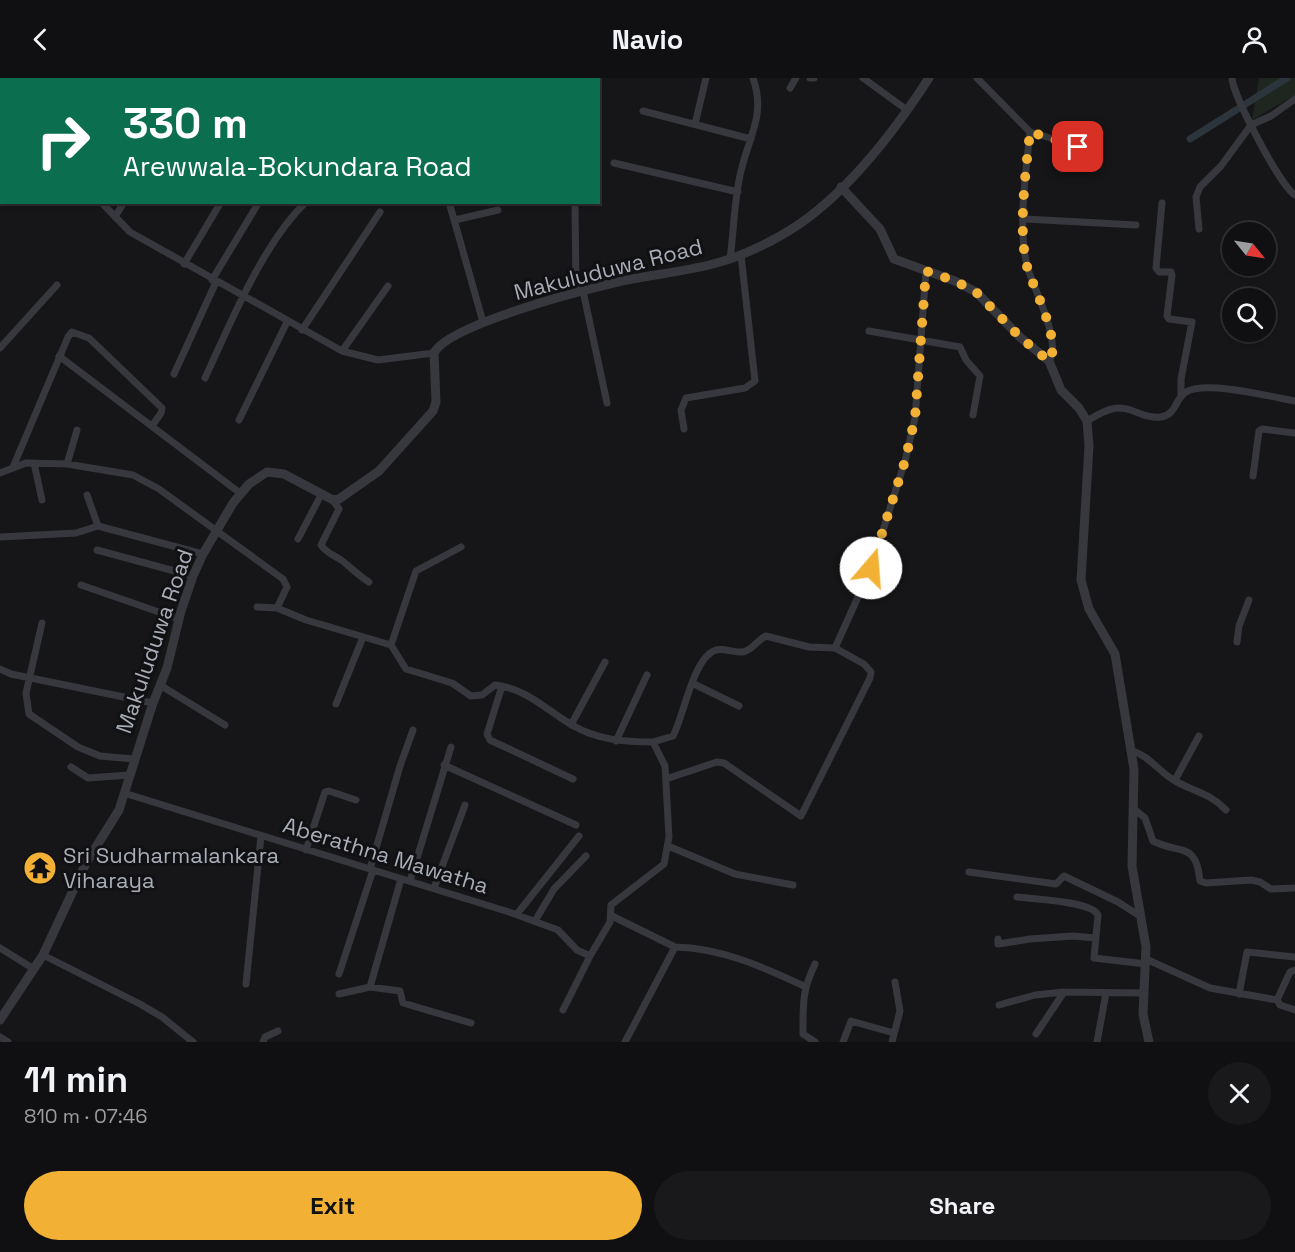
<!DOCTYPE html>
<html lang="en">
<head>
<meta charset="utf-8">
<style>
  body { margin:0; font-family:"Space Grotesk",sans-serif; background:#19191b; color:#f1f3f6; height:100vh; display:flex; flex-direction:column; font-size:22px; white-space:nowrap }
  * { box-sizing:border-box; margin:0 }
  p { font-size:20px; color:#9c9d9f }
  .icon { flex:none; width:33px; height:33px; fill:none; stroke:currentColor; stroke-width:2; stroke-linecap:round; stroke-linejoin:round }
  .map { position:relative; height:964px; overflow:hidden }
  .panel { display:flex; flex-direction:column; background:#101012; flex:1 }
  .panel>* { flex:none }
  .guide { position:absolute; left:0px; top:0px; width:600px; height:126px; box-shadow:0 2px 4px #0004,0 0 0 2px #303032; background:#0b6e4f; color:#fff; overflow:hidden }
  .needle { width:39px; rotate:120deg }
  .tools { position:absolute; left:1222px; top:144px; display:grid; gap:12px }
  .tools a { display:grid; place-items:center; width:54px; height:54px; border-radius:50%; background:#101012; box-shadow:0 2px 4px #0004,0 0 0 2px #303032; font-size:30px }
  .pin { position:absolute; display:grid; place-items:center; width:51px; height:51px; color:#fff; margin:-26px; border-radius:12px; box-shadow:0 3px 9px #0006 }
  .me { position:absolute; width:66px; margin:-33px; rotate:18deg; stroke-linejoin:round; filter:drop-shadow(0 0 4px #0008) }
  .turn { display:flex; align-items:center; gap:21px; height:126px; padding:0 24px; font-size:27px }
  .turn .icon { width:78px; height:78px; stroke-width:2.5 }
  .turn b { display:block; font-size:42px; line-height:51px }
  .round { display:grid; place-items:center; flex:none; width:63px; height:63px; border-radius:32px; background:#19191b }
  .overview { display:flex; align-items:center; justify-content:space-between; height:102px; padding:0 24px }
  h1 { font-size:36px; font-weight:700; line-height:45px }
  .action { display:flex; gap:12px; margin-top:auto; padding:12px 24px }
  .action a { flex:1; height:69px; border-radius:36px; background:#f2b134; color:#111; font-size:24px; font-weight:700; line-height:69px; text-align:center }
  .action a+a { background:#19191b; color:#f1f3f6 }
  header { display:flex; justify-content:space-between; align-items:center; height:78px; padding:0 24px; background:#101012; font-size:27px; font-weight:700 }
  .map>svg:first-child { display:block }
  .green { fill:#1e261f }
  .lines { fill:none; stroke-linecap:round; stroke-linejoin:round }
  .canal { stroke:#2c353c; stroke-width:7 }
  .minor { stroke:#37383d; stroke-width:7 }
  .tertiary { stroke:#37383d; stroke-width:9 }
  .route { stroke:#f2b134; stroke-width:10; stroke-dasharray:0 18 }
  .labels { text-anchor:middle; stroke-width:6; stroke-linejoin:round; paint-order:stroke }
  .street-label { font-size:22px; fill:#a8adb8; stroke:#111113 }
  .poi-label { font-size:22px; fill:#a8adb8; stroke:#111113; text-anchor:start }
</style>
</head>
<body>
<header><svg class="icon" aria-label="back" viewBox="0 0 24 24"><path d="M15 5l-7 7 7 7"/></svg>Navio<svg class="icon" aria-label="person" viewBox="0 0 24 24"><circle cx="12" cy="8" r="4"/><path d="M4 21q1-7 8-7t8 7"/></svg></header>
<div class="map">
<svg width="1295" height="964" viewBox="0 0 1295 964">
  <rect width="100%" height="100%" fill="#161618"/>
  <!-- green -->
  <path class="green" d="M1259,0H1295V17L1252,42Z"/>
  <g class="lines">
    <!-- canal -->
    <path class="canal" d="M1190,61L1287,0"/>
    <!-- minor -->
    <path class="minor" d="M16,0L17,2
      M177,0V2
      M249,0L250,2
      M405,0V2
      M810,0H814
      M863,0L907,32
      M977,0L1030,54L1094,73
      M1232,0C1233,18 1281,109 1295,117
      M66,2L67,0
      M410,2L413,0
      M548,2L552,0
      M790,10L796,0
      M643,33L751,61
      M695,46L706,0
      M1030,54C1026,92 1017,155 1028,191C1035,213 1062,265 1049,283
      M614,85L738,114
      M0,98L2,92
      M101,124L130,154L342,273L378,282L434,275
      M449,124L483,244
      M575,124L576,215
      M1162,125L1156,190L1159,194H1171L1172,197L1167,238L1169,241L1192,244L1181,301V318
      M115,139L124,124
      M1025,141L1136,147
      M455,142L498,132
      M1199,151L1196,119L1200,109L1221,88L1251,47L1271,38L1295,21
      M730,181C734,152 734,121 741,93C749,58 766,37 753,0
      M184,186L221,124
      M212,202L259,124
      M583,213L607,325
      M302,252L380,134
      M869,253L960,269L966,282L980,298L973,337
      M0,270L57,207
      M342,273L388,208
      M59,278L240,415
      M174,296L216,204
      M205,300C230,246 263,165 306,124
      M239,342L287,244
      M1087,343C1094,339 1103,333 1112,331C1129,326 1144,342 1161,339C1176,337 1175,321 1186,314C1205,302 1272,319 1295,323
      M684,351L681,332L686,320L745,310L755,303L741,177
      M34,385L42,422
      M67,386L77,352
      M13,389L68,259L72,254L89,260L162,330L161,335L152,348
      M0,395L26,385L67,386L133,397L159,411L283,501L287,509L277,530
      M1253,398L1259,353L1262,351L1295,355
      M87,417L98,448
      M333,422L339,431L321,467C326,475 334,477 341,482C351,489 357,497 369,504
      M0,459L76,455L98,448L203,476
      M298,461L321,417
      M97,472L193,498
      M81,507L179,541
      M42,545L26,615L29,636L78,669L100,678L134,681
      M1237,564L1239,548L1249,522
      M391,567L416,493L461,469
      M0,591L11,596L153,625
      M692,605L739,628
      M160,607L225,647
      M502,608L487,656L490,662L573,701
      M336,626L363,559
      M571,647L605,584
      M616,663L647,597
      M653,664L673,658C684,638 693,579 716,572C724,570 735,575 743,574C753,572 757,562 766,558L809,569L835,570L871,490L905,383L915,340L926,193
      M1130,672C1151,678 1159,695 1177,704C1196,714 1211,716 1226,732
      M444,687L576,747
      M71,689L88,700L129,697
      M666,701L717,684L724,685L801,738L870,600L871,594L864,586L835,570
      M1175,702L1199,658
      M124,715L509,834L558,852L577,872L590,878L610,844L611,827L664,786L669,759L665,688L653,664C625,664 597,662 572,647C546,632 528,611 495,607L482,617L471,618L452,605L406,591L391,567L306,542L277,530L257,529
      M1134,731L1145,740L1153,763C1181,777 1196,763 1200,803L1206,805L1251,802L1260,804L1271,811L1295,810
      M668,768L735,796L793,807
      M306,772L325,714L329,713L356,722
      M370,791L400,688L413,652
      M969,794L1056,806L1064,798L1118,824L1140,838
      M410,803L451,669
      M434,810L465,727
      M1017,819C1033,821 1092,823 1098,837L1094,880L1146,886
      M517,836L579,758
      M612,838L675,869
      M535,843L554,811L586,778
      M998,861V866L1030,861L1073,858L1095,860
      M0,870L34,891
      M43,877L140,926L162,939L193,964
      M1146,881L1210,910L1277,922L1280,927L1295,932
      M339,896L373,792
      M246,906L261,758
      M370,909L401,801
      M339,916L370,909L400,913L403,925L471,945
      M1239,916L1247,874L1295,879
      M1277,922L1290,894L1295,892
      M999,927L1035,917L1064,914
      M563,932L590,878
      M1036,956L1064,914L1144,915
      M0,959L8,964
      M263,964L265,959L278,953
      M625,964L675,869C722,870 763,889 804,908
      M815,964L803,956C803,926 802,913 815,886
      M843,964L851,943L894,955
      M892,964L900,933L895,904
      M1097,964L1106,915"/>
    <!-- tertiary -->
    <path class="tertiary" d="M841,109L880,151L894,181L955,203L976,214L1021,260L1049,283L1061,312L1079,330L1087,343L1089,368L1081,502L1089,531L1115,576L1134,691L1132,788L1146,869L1143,936L1149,964
      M0,942L43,877L86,785L119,732L153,625L167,590L181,533L193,498L203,476L233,425L249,406L267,394L284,396L333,422L339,421L379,393L433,333L436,324L434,275C448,246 596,208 632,201C659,196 686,193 713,186C736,180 759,170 780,158C840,125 892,57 929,0"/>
  </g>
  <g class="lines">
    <!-- route -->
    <path class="route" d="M871,490L905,383L915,340L926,193L955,203L976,214L1021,260L1049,283C1062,265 1035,213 1028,192C1017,155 1026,92 1030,54L1078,69"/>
  </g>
  <!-- icons -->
  <defs>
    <g id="temple-disc" transform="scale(1.725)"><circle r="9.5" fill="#f2b134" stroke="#111113"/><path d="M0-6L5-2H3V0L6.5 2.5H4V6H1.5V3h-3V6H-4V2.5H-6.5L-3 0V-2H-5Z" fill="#111"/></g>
  </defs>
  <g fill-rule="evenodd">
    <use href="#temple-disc" x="40" y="790"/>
  </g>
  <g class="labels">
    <!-- street labels -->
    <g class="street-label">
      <text transform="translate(608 191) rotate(-14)" y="8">Makuluduwa Road</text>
      <text transform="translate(154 563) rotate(-71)" y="8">Makuluduwa Road</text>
      <text transform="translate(386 777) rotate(17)" y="8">Aberathna Mawatha</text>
    </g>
    <!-- poi labels -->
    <g class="poi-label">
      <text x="63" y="785">Sri Sudharmalankara<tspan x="63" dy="25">Viharaya</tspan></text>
    </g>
  </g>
</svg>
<div class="tools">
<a><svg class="needle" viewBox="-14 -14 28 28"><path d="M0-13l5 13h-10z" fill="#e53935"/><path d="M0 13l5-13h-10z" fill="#9c9d9f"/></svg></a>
<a><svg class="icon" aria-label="search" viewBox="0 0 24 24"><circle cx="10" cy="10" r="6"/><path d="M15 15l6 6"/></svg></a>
</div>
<div class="pin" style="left:1078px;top:69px;background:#d93025"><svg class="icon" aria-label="arrive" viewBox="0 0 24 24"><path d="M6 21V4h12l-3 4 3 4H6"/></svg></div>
<svg class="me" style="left:871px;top:490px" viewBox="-20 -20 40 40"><circle r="19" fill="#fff"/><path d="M0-13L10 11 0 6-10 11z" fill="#f2b134"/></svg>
<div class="guide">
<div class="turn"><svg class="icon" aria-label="right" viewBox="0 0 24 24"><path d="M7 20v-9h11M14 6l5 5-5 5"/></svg><div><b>330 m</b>Arewwala-Bokundara Road</div></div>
</div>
</div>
<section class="panel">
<div class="overview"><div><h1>11 min</h1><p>810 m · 07:46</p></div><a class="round"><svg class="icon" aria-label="close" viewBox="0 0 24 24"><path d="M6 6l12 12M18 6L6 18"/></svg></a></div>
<div class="action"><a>Exit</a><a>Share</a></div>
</section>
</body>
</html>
